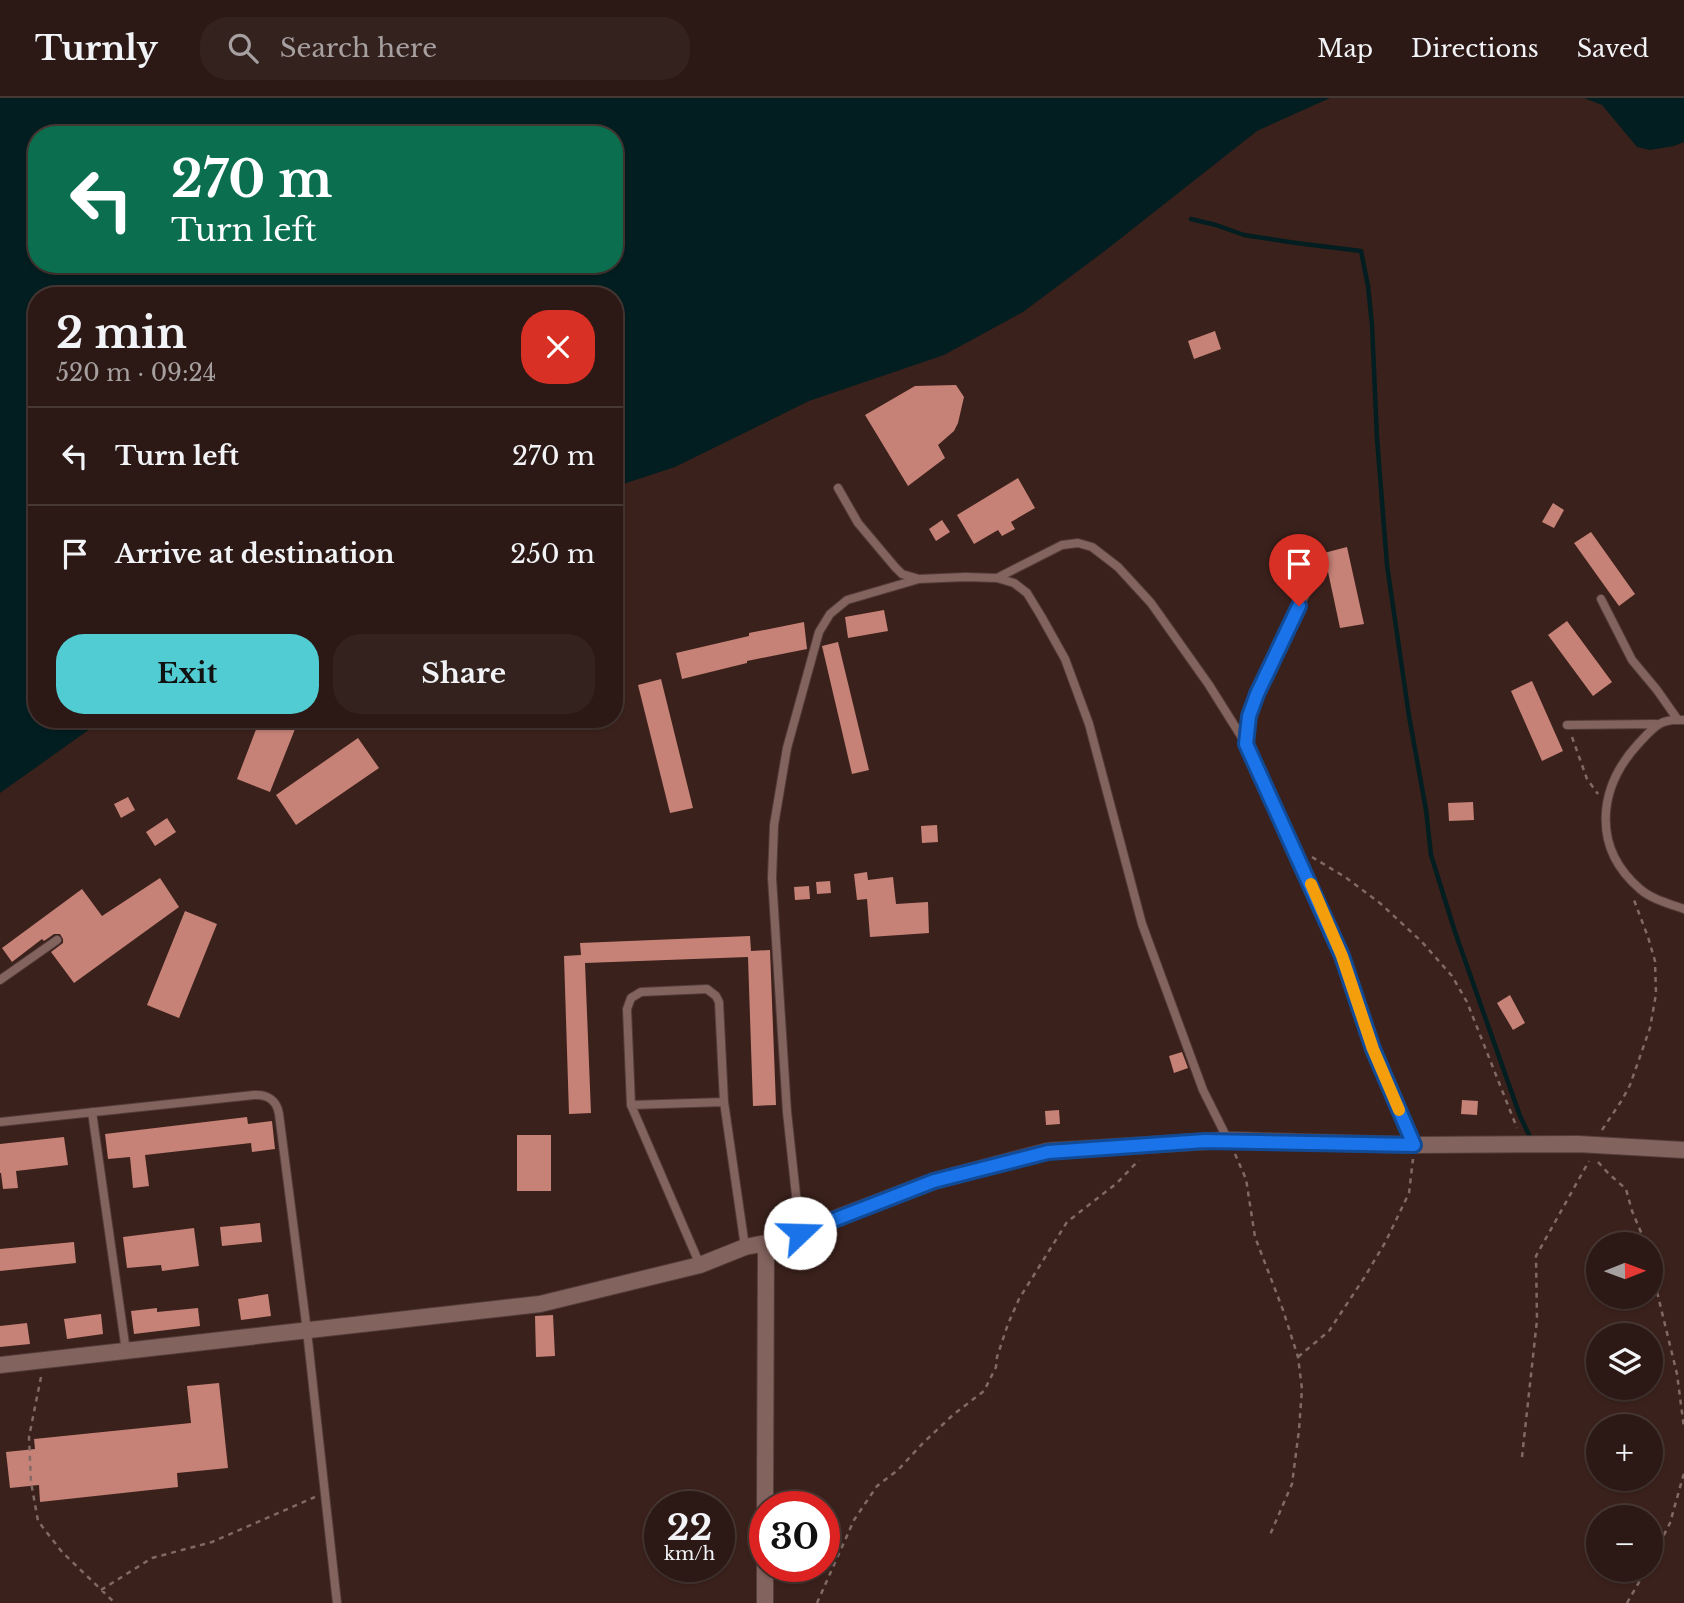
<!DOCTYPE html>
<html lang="en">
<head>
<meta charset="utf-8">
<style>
  body { margin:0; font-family:"Libre Baskerville",serif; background:#34221e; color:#f1f3f6; height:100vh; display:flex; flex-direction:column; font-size:26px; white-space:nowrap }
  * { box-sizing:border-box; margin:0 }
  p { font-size:23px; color:#a6a0a0 }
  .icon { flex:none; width:38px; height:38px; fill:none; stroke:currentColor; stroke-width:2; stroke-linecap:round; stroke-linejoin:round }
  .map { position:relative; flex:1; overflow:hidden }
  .drawer { position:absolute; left:28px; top:189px; width:595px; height:441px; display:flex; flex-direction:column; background:#2c1915; border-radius:28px; box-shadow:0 2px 5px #0004,0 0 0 2px #483834 }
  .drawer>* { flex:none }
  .guide { position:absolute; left:28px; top:28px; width:595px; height:147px; border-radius:28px; box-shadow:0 2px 5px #0004,0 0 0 2px #483834; background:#0b6e4f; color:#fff; overflow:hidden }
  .needle { width:46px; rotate:89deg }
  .controls { position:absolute; left:1586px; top:1134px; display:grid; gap:14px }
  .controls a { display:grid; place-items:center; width:77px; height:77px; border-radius:50%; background:#2c1915; box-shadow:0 2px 5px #0004,0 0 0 2px #483834; font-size:35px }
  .speed { position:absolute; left:644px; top:1393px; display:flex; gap:14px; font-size:35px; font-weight:700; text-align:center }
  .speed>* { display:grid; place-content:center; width:91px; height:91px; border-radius:50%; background:#2c1915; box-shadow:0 2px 5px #0004,0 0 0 2px #483834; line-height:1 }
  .speed small { font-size:18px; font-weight:400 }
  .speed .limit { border:10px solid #d22; background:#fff; color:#111 }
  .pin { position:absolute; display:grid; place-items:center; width:60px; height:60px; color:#fff; margin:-72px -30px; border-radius:50% 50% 50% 0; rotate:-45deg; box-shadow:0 0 7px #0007 }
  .pin .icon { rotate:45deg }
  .me { position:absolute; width:77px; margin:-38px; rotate:69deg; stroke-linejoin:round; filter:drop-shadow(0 0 5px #0008) }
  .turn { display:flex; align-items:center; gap:24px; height:147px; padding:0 28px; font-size:32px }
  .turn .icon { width:91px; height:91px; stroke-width:2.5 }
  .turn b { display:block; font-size:49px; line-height:60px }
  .round { display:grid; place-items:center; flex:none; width:74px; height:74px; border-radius:28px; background:#34221e }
  .headline { display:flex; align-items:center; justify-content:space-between; height:119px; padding:0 28px }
  h1 { font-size:42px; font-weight:700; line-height:52px }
  .cta { display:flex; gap:14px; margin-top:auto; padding:14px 28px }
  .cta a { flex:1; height:80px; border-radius:28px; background:#51ccd2; color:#111; font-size:28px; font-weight:700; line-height:80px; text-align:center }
  .cta a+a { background:#34221e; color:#f1f3f6 }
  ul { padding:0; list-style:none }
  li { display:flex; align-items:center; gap:21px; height:98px; padding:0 28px; border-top:2px solid #483834 }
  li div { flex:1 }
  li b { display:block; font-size:26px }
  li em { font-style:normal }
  header { display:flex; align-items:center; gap:42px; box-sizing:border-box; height:98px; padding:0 35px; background:#2c1915; border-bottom:2px solid #483834 }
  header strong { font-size:33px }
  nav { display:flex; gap:38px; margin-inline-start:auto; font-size:24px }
  .search { width:490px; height:63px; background:#34221e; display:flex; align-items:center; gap:18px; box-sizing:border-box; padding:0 24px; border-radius:28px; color:#a6a0a0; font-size:26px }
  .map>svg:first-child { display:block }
  .water { fill:#021e20; fill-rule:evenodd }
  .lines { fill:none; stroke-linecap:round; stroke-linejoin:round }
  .stream { stroke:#021e20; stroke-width:4.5 }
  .building { fill:#c68277 }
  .service-casing { stroke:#533c39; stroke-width:10 }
  .minor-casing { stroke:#533c39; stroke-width:18 }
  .path { stroke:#816a66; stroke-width:2.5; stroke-dasharray:5 5; stroke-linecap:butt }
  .service { stroke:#83635e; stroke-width:8 }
  .minor { stroke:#83635e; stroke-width:16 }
  .route-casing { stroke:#114b97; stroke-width:18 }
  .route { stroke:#1a73e8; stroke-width:12 }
  .slow { stroke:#f59e0b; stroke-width:12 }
</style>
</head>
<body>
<header>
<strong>Turnly</strong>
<div class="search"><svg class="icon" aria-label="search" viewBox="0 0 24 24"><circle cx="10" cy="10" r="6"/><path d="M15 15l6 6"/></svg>Search here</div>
<nav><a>Map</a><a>Directions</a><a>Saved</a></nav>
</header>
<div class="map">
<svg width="1684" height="1505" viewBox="0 0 1684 1505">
  <rect width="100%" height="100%" fill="#3b211c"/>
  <!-- water -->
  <path class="water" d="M0,0H1330L1257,33L1106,152L1023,214L944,257L809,303L675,369L614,389V198H37V621H104L0,695ZM37,37H614V166H37Z
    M1584,0H1684V44L1674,48L1650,52L1637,49L1602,7Z"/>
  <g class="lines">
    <!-- stream -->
    <path class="stream" d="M1191,121L1216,127L1244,137L1296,145L1361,153L1368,188L1372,227L1377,340L1387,467L1409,618L1426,712L1431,757L1455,834L1520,1018L1531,1041"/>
  </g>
  <!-- building -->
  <path class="building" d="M1215,233L1221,251L1194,261L1188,243Z
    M956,287L964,299L958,325L954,333L938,347L945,360L908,388L865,317L915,288Z
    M1018,380L1035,410L1011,424L1015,431L1002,438L998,432L974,446L957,417Z
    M1553,405L1564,412L1554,430L1542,424Z
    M942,422L950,434L936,443L929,431Z
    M1591,434L1635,496L1619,508L1574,445Z
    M1347,449L1364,526L1340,530L1324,455Z
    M884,512L888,533L848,540L845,519Z
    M1567,523L1612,584L1593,598L1548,537Z
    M804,524L807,551L747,563V565L682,581L676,555L749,538V535Z
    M838,544L869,672L852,676L822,548Z
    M661,581L693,710L670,715L638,587Z
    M1532,583L1563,653L1542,663L1511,593Z
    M260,621H299L270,694L237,681Z
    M358,640L379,670L296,727L276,697Z
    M128,699L135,712L121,720L114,706Z
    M1473,704L1474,722L1449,723L1448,705Z
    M167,720L176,734L155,748L146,734Z
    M937,727L938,744L922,745L921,728Z
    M867,774L868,782L893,779L896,806L928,804L929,835L870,839L867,801L857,802L854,776Z
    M160,780L179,809L74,885L51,854L63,845V841L60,836H54L44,843L42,841L12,864L2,850L82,791L102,818Z
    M830,783L831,795L817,796L816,784Z
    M809,788L810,801L795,802L794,789Z
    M185,813L217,826L179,920L147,907Z
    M750,838L751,853L770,852L776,1007L753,1008L748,859L585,865L591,1015L569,1016L564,858L581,857L580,845Z
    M1510,897L1525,925L1513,932L1497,905Z
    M1182,954L1188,970L1174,975L1169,958Z
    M1462,1002L1478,1003L1477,1017L1461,1016Z
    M1059,1012L1060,1026L1046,1027L1045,1013Z
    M247,1019L248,1026L272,1023L275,1051L252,1054L251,1045L145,1057L149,1088L133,1090L130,1059L108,1061L105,1036Z
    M517,1037H551V1093H517Z
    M64,1039L68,1067L16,1073L18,1090L3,1091L1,1075H0V1046Z
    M260,1125L262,1144L222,1148L220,1129Z
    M194,1130L199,1168L162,1173L161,1167L127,1170L123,1139Z
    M74,1144L76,1165L0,1173V1151Z
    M268,1196L271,1218L241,1222L238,1201Z
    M157,1210V1214L198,1210L200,1228L134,1236L131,1213Z
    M101,1216L103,1236L67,1241L64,1221Z
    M553,1217L555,1258L536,1259L535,1218Z
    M27,1225L30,1246L0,1249V1228Z
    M219,1285L228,1370L177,1375L178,1389L40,1404L39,1387L10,1390L6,1354L35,1351L34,1341L191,1325L187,1288Z"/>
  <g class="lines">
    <!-- service casing -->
    <g class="service-casing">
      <path id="service" d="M838,390L858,425L895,469L902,476L919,481L965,479L997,480L1014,485L1027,495L1041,518L1065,561L1089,626L1142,826L1203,992L1228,1042
        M997,480L1062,447L1078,445L1092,449L1118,469L1151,505L1209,587L1246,646L1342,858L1372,951L1414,1047
        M1601,501L1632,562L1657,592L1678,622
        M1684,622C1660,620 1654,629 1639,645C1598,689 1591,749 1640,791C1651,801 1670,806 1684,811
        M1567,627L1656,626
        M1246,646L1249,618L1257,596L1299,508L1317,476
        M0,882L57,842
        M631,1007L724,1004
        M92,1014L126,1253
        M0,1024L254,997C268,996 277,1003 279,1016L307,1233L337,1505
        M800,1134L787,1014L772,780L774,727L787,650L819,534L830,516L847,502L919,481
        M700,1167L631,1007L627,911L631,900L641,894L707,891L716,898L719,904L724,1004L745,1149"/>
    </g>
    <!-- minor casing -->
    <g class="minor-casing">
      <path id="minor" d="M0,1267L540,1206L700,1167L745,1149L766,1145L800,1134L934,1083L1048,1053L1228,1042L1414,1047L1578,1046L1684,1052
        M765,1409L766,1145
        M765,1505V1468"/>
    </g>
    <!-- path -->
    <path class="path" d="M1572,639L1587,681L1598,696
      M1312,759L1345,779L1381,806L1422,844L1452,878L1467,904L1517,1030
      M1602,1032L1622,1002L1630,987L1650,930L1656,896L1655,863L1648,839L1634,802
      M1235,1056L1246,1081L1255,1139L1283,1212L1298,1259L1302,1291L1299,1332L1292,1386L1269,1439
      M1598,1064L1609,1076L1626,1091L1632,1113L1646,1146
      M1650,1165L1677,1276L1684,1330
      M1298,1259L1329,1233L1364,1180L1386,1143L1409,1095L1413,1061
      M41,1279L29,1339L31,1384L38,1423L62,1454L115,1505
      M1522,1359L1537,1222L1536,1158L1589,1063
      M1650,1464L1670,1425L1684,1375
      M101,1492L152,1460L212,1444L315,1399
      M817,1505L854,1422L877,1388L898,1372L923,1345L954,1316L984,1293L996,1269L997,1259L1008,1226L1019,1201L1067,1124L1117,1085L1139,1062
      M1627,1505L1646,1472"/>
    <!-- service -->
    <use href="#service" class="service"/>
    <!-- minor -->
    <use href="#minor" class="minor"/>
  </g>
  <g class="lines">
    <!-- route casing -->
    <g class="route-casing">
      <path id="route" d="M800,1135L934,1083L1048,1054L1205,1043L1414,1047L1373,951L1342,858L1246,646L1249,618L1257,596L1299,508"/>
    </g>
    <!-- route -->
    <use href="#route" class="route"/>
    <!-- slow -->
    <path class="slow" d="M1311,786L1342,858L1373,951L1399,1012"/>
  </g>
</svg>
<div class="controls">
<a><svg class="needle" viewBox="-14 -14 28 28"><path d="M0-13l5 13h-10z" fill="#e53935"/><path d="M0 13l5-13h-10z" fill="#a6a0a0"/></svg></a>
<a><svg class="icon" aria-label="layers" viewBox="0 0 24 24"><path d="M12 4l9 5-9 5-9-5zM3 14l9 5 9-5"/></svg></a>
<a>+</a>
<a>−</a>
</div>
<div class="speed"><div>22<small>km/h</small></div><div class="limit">30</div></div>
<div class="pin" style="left:1299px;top:508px;background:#d93025"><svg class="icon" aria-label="arrive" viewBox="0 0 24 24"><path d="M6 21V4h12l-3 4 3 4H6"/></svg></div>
<svg class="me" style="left:800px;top:1135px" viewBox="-20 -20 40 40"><circle r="19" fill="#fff"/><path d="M0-13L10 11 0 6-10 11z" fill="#1a73e8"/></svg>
<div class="guide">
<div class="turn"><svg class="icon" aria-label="left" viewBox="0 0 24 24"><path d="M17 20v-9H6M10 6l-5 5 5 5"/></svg><div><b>270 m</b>Turn left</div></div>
</div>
<section class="drawer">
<div class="headline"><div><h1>2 min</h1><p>520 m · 09:24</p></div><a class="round" style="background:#d93025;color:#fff"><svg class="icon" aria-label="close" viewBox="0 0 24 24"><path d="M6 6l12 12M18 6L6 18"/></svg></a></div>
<ul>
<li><svg class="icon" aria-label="left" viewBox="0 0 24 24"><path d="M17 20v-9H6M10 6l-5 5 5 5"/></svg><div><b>Turn left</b></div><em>270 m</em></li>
<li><svg class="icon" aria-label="arrive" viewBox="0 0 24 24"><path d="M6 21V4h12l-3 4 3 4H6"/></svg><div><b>Arrive at destination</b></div><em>250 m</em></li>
</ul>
<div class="cta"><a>Exit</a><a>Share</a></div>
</section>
</div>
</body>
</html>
